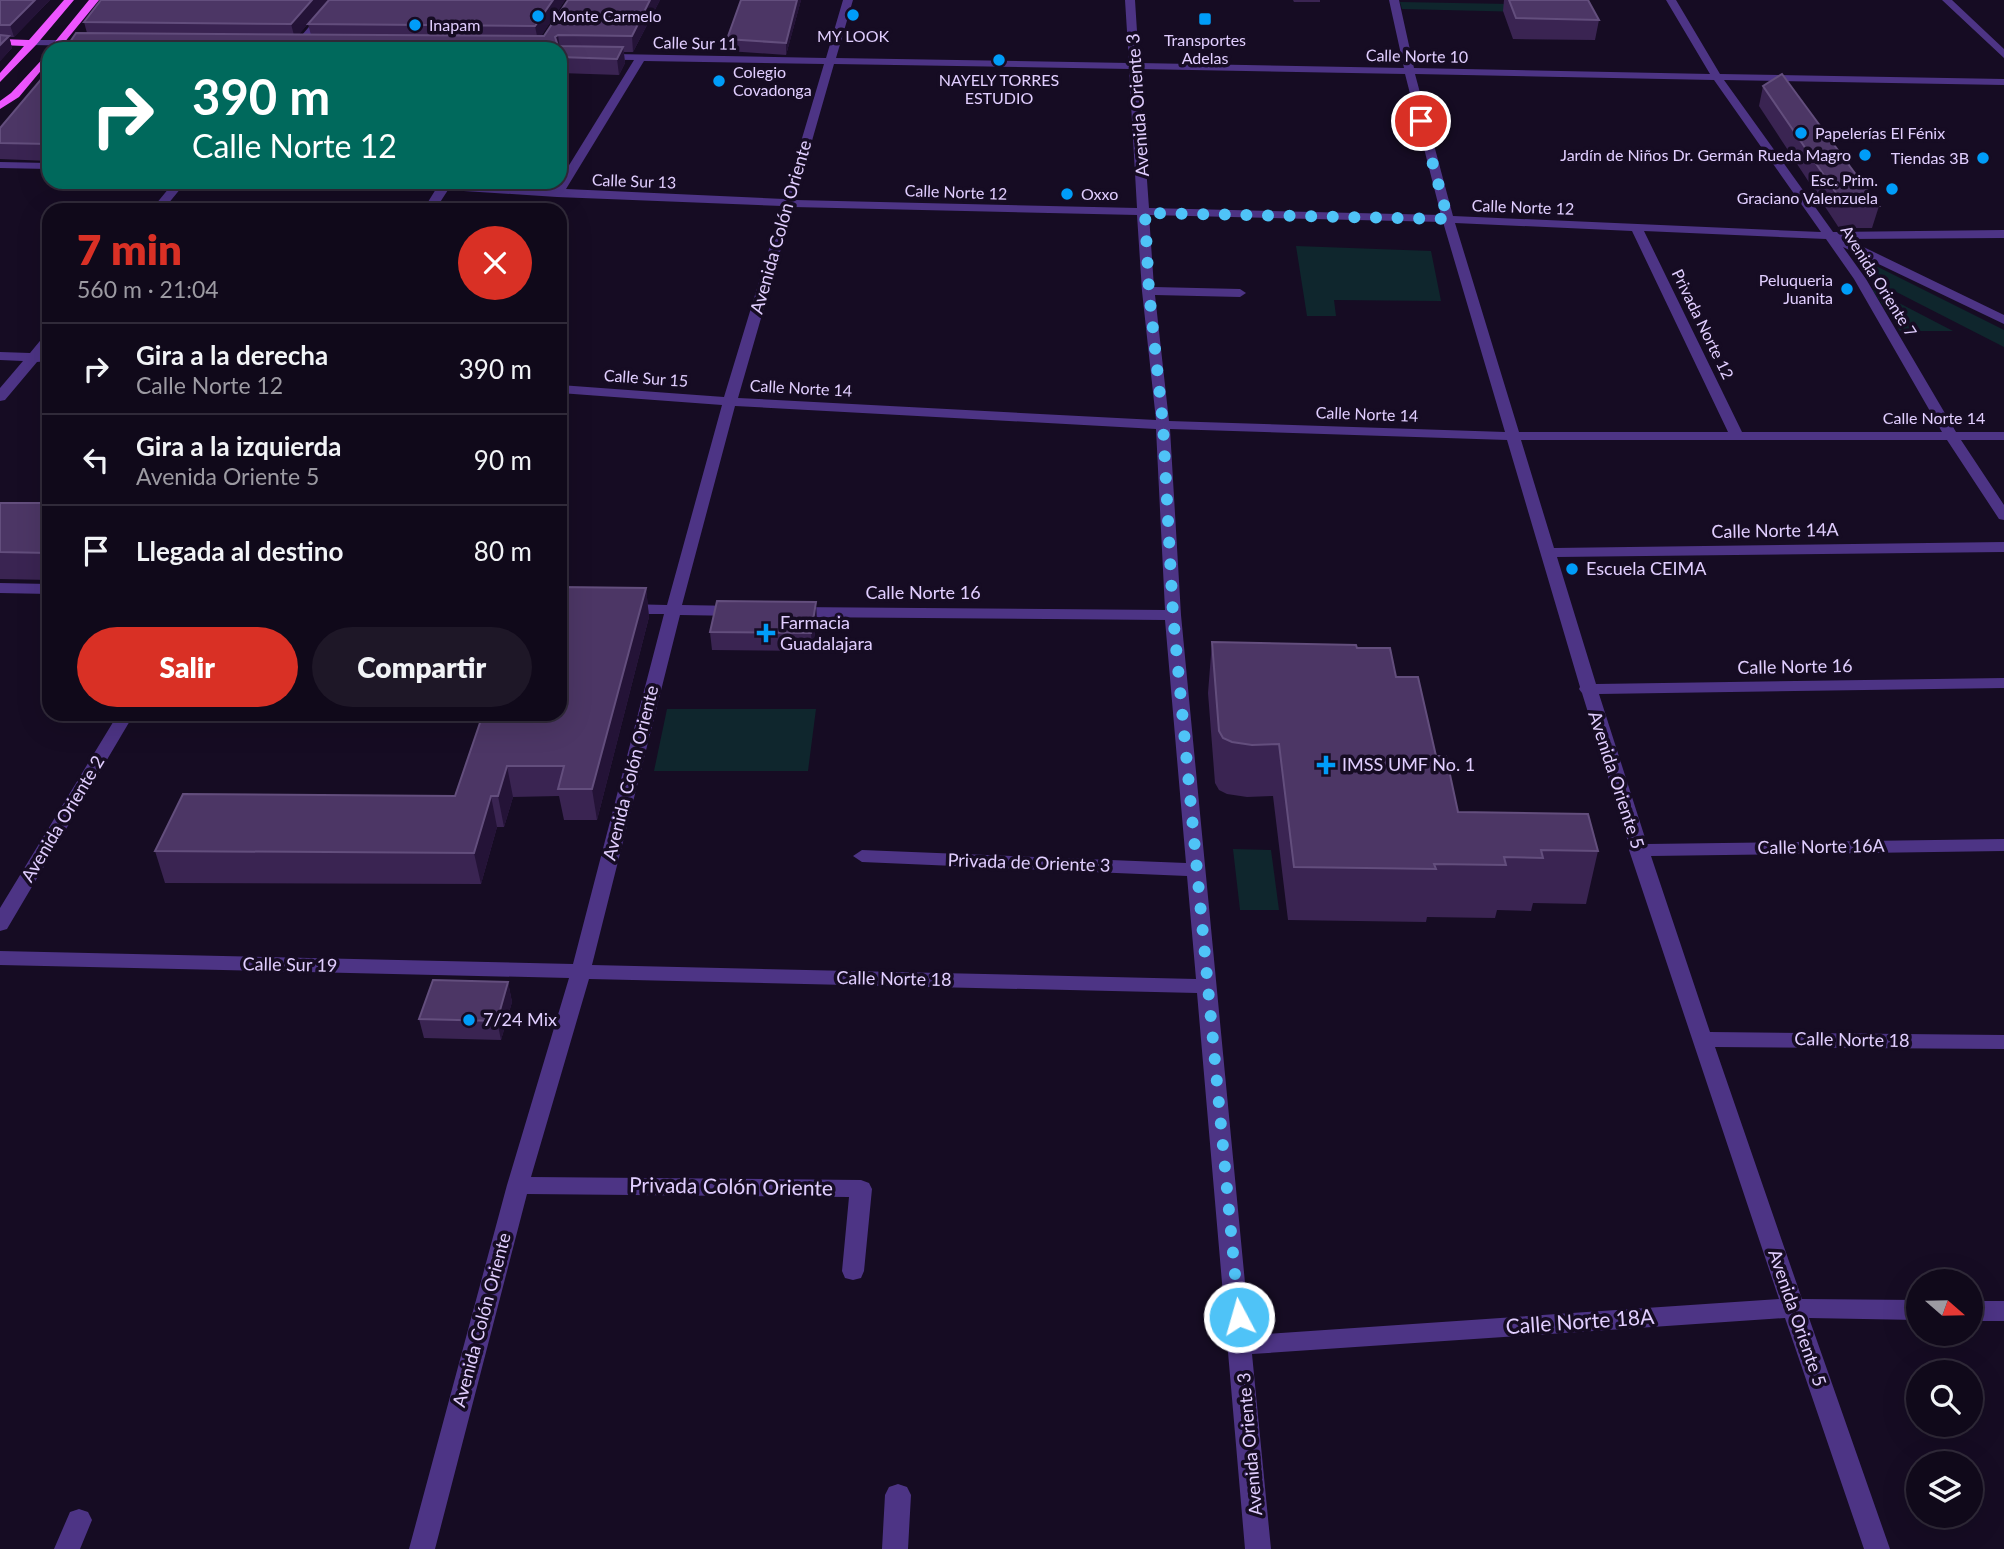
<!DOCTYPE html>
<html lang="es">
<head>
<meta charset="utf-8">
<style>
  body { margin:0; font-family:Lato,sans-serif; background:#1e1727; color:#f1f3f6; height:100vh; display:flex; flex-direction:column; font-size:26px; white-space:nowrap }
  * { box-sizing:border-box; margin:0 }
  p { font-size:23px; color:#9c9aa2 }
  .icon { flex:none; width:38px; height:38px; fill:none; stroke:currentColor; stroke-width:2; stroke-linecap:round; stroke-linejoin:round }
  .map { position:relative; flex:1; overflow:hidden }
  .sheet { position:absolute; left:42px; top:203px; width:525px; height:518px; display:flex; flex-direction:column; background:#10091a; border-radius:21px; box-shadow:0 7px 28px #0002,0 0 0 2px #302a39 }
  .sheet>* { flex:none }
  .top-card { position:absolute; left:42px; top:42px; width:525px; height:147px; border-radius:21px; box-shadow:0 7px 28px #0002,0 0 0 2px #302a39; background:#00695c; color:#fff; overflow:hidden }
  .needle { width:46px; rotate:110deg }
  .tools { position:absolute; left:1906px; top:1269px; display:grid; gap:14px }
  .tools a { display:grid; place-items:center; width:77px; height:77px; border-radius:50%; background:#10091a; box-shadow:0 7px 28px #0002,0 0 0 2px #302a39; font-size:35px }
  .pin { position:absolute; display:grid; place-items:center; width:60px; height:60px; color:#fff; margin:-30px; border:4px solid #fff; border-radius:50%; box-shadow:0 2px 7px #0007 }
  .me { position:absolute; width:77px; margin:-38px; rotate:354deg; stroke-linejoin:round; filter:drop-shadow(0 0 5px #0008) }
  .turn { display:flex; align-items:center; gap:24px; height:147px; padding:0 35px; font-size:32px }
  .turn .icon { width:91px; height:91px; stroke-width:2.5 }
  .turn b { display:block; font-size:49px; line-height:60px }
  .round { display:grid; place-items:center; flex:none; width:74px; height:74px; border-radius:37px; background:#1e1727 }
  .head { display:flex; align-items:center; justify-content:space-between; height:119px; padding:0 35px }
  h1 { font-size:42px; font-weight:800; line-height:52px; color:#d93025 }
  .action { display:flex; gap:14px; margin-top:auto; padding:14px 35px }
  .action a { flex:1; height:80px; border-radius:42px; background:#d93025; color:#fff; font-size:28px; font-weight:800; line-height:80px; text-align:center }
  .action a+a { background:#1e1727; color:#f1f3f6 }
  ul { padding:0; list-style:none }
  li { display:flex; align-items:center; gap:21px; height:91px; padding:0 35px; border-top:2px solid #302a39 }
  li div { flex:1 }
  li b { display:block; font-size:26px }
  li em { font-style:normal }
  .map>svg:first-child { display:block }
  .green { fill:#0f262d }
  .lines { fill:none; stroke-linecap:round; stroke-linejoin:round }
  .minor { fill:#4d3485; fill-rule:evenodd }
  .major { fill:#ed55ff; fill-rule:evenodd }
  .wall { fill:#3a2452 }
  .shaded-wall { fill:#241337 }
  .building { fill:#4c3665; stroke:#634e7d; stroke-width:2 }
  .route { stroke:#4fc3f7; stroke-width:12; stroke-dasharray:0 21.6 }
  .poi-dot { fill:#009df9; stroke:#160c23; stroke-width:2.5 }
  .labels { text-anchor:middle; stroke-width:7; stroke-linejoin:round; paint-order:stroke }
  .far-poi-label { font-size:16px; fill:#e1ceff; stroke:#160c23; text-anchor:start }
  .far-street-label { font-size:16px; fill:#e1ceff; stroke:#160c23 }
  .street-label { font-size:18px; fill:#e1ceff; stroke:#160c23 }
  .poi-label { font-size:18px; fill:#e1ceff; stroke:#160c23; text-anchor:start }
  .near-street-label { font-size:21px; fill:#e1ceff; stroke:#160c23 }
</style>
</head>
<body>
<div class="map">
<svg width="2004" height="1549" viewBox="0 0 2004 1549">
  <rect width="100%" height="100%" fill="#160c23"/>
  <!-- green -->
  <path class="green" d="M1400,2L1510,4L1563,13L1402,9Z
    M1296,246L1431,251L1441,301L1334,300L1336,316H1307Z
    M1864,260L2004,330V347L1873,280Z
    M1872,289L1953,331H1900Z
    M667,709H816L808,771H654Z
    M1233,849L1271,850L1279,910H1240Z"/>
  <g class="lines">
    <!-- minor -->
    <path class="minor" d="M332,0H342L300,49H290Z
      M843,0H853L836,58L1129,63L1125,0H1135L1139,63L1404,68L1389,0H1399L1414,68L1710,74L1666,0H1676L1720,74L2004,79V85L1724,80L1833,232L2004,230V238L1847,239L2004,315V324L1843,247L1866,279L1956,432H2004V440H1961L2004,505V520L1999,519L1947,440H1521L1554,548L2004,542V552L1557,557L1596,684L2004,678V688L1599,694L1647,844L2004,839V851L1651,856L1710,1032L2004,1035V1049L1715,1047L1802,1299L1918,1300V1320L1809,1318L1890,1549H1864L1785,1318L1252,1354L1271,1549H1245L1197,993L589,979L531,1177L861,1180L869,1183L872,1189L864,1271L861,1278L853,1280L845,1278L842,1271L849,1197L527,1194L435,1549H409L507,1185L569,978L0,965V951L573,964L664,614H626L618,609L626,604L667,605L722,405L560,393V385L724,397L782,206L557,197L448,190L435,210H423L436,189L352,185L346,182H453L555,188L634,60L560,59V53L826,58ZM644,61L824,64L784,199L566,189ZM834,64L1129,69L1137,208L795,200ZM1139,69L1405,74L1441,215L1149,208ZM1415,74L1714,80L1821,232L1453,216ZM793,207L1137,215L1142,291L1156,420L738,398ZM1149,215L1443,222L1505,432L1169,421L1155,295L1240,297L1246,293L1240,289L1154,287ZM1455,223L1632,231L1728,432H1519ZM1644,231L1826,239L1854,279L1942,432H1742ZM735,406L1156,429L1165,610L794,607L786,612L794,617L1165,620L1186,863L862,850L853,856L862,862L1187,876L1196,979L592,965L680,615L738,616L746,611L738,606L682,605ZM1170,429L1507,440L1580,687L1579,689L1582,693L1630,848L1629,850L1779,1299L1250,1335L1181,615Z
      M1942,0H1952L2004,49V58Z
      M33,40H93L98,43L93,46L30,45V41Z
      M0,162L49,163V169L0,168Z
      M174,182H186L163,210H151Z
      M49,335V347L43,354L49,358L47,361L37,362L5,400L0,401V388L23,361L0,360V352L30,353L44,336Z
      M0,583L49,584V594L0,593Z
      M118,714H134L7,929L0,931V908Z
      M1970,1301H2004V1321H1970Z
      M898,1484L907,1487L911,1495L908,1549H882L885,1495L889,1487Z
      M79,1509L88,1512L92,1520L80,1549H54L70,1512Z"/>
    <!-- major -->
    <path class="major" d="M64,0H74L36,45L0,82V73L24,46L0,45V39L29,40Z
      M89,0H99L59,49H49Z
      M49,52V61L19,97L0,109V101L11,93Z"/>
  </g>
  <!-- wall -->
  <path class="wall" d="M0,0H50L14,37H9L12,48L0,61Z
    M101,0H329L299,34L311,35L308,24L565,0L541,36H544L660,0L633,52H624L625,63L619,75L560,73V49H67L69,48L68,45L87,33L84,22Z
    M801,0L786,55L728,51L727,39Z
    M1293,0H1320V2H1294Z
    M1504,0H1588L1599,20L1595,40L1513,39L1503,11Z
    M49,70V161L0,159V128Z
    M1763,86L1879,206L1872,228H1839L1759,106Z
    M0,503H49V580L0,579Z
    M646,588L649,617L597,820H564L559,796L513,797L504,827H497L481,884L165,883L155,851L455,796Z
    M817,620L812,651L712,650L710,632Z
    M1212,642L1357,648L1396,677L1436,756L1458,812L1598,851L1586,904L1533,903L1531,911L1497,910L1495,918L1427,917L1426,922L1288,920L1273,796L1247,797L1227,794L1219,790L1215,783L1208,693Z
    M508,982L512,1002L501,1040L424,1038L419,1019Z"/>
  <!-- shaded-wall -->
  <path class="shaded-wall" d="M35,0H50L14,37L10,25Z
    M312,0H329L295,39L291,24Z
    M553,0H565L538,41L535,26Z
    M650,0H660L633,52L632,36Z
    M797,0H801L786,55V43Z
    M558,35L560,49H557L555,37Z
    M9,36L12,48L0,61V45Z
    M623,47L625,63L619,75L617,59Z
    M560,492L562,504L560,509Z
    M646,588L649,617L597,820L592,789Z
    M816,602L817,620L812,651L811,633Z
    M507,766L513,797L504,827L498,796Z
    M491,796L497,827L481,884L474,853Z
    M508,982L512,1002L501,1040L497,1021Z"/>
  <!-- building -->
  <path class="building" d="M0,0H35L10,25H0Z
    M101,0H312L291,24L84,22Z
    M329,0H553L535,26L308,24Z
    M568,0H650L632,36L558,35L555,37L558,46L623,47L617,59L560,57V49H379L372,45L270,44L266,49H67L73,43L68,45L76,33L544,36Z
    M741,0H797L786,43L727,39Z
    M1509,0H1588L1599,20L1516,18Z
    M0,35L9,36L0,45Z
    M49,70V144L0,143V128Z
    M1782,74L1879,206H1845L1763,86Z
    M0,503H49V553L0,552Z
    M560,587L646,588L592,789H558L564,766H507L498,796H491L474,853L155,851L183,794L455,796L483,714H560Z
    M717,601L816,602L811,633L710,632Z
    M1212,642L1356,645L1357,648H1390L1396,677H1418L1436,756H1446L1458,812L1588,814L1598,851L1541,850L1543,858L1504,857L1506,865L1434,864L1436,869L1294,867L1279,744L1252,745L1232,742L1223,738L1219,731Z
    M433,980L508,982L497,1021L419,1019Z"/>
  <g class="lines">
    <!-- route -->
    <path class="route" d="M1239,1317L1173,615L1163,425L1149,291L1145,213L1448,219L1421,121"/>
  </g>
  <!-- markers -->
  <g class="poi-dot">
    <circle cx="853" cy="15" r="7"/>
    <circle cx="538" cy="16" r="7"/>
    <rect x="1198" y="12" width="14" height="14" rx="3.5"/>
    <circle cx="415" cy="25" r="7"/>
    <circle cx="999" cy="60" r="7"/>
    <circle cx="719" cy="81" r="7"/>
    <circle cx="1801" cy="133" r="7"/>
    <circle cx="1865" cy="155" r="7"/>
    <circle cx="1983" cy="158" r="7"/>
    <circle cx="1892" cy="189" r="7"/>
    <circle cx="1067" cy="194" r="7"/>
    <circle cx="1847" cy="289" r="7"/>
    <circle cx="1572" cy="569" r="7"/>
    <path d="M762.5 622.5h7v7h7v7h-7v7h-7v-7h-7v-7h7z"/>
    <path d="M1322.5 754.5h7v7h7v7h-7v7h-7v-7h-7v-7h7z"/>
    <circle cx="469" cy="1020" r="7"/>
  </g>
  <g class="labels">
    <!-- far-poi labels -->
    <g class="far-poi-label">
      <text x="552" y="22">Monte Carmelo</text>
      <text x="429" y="31">Inapam</text>
      <text x="853" y="42" text-anchor="middle">MY LOOK</text>
      <text x="1205" y="46" text-anchor="middle">Transportes<tspan x="1205" dy="18">Adelas</tspan></text>
      <text x="733" y="78">Colegio<tspan x="733" dy="18">Covadonga</tspan></text>
      <text x="999" y="86" text-anchor="middle">NAYELY TORRES<tspan x="999" dy="18">ESTUDIO</tspan></text>
      <text x="1815" y="139">Papelerías El Fénix</text>
      <text x="1851" y="161" text-anchor="end">Jardín de Niños Dr. Germán Rueda Magro</text>
      <text x="1969" y="164" text-anchor="end">Tiendas 3B</text>
      <text x="1878" y="186" text-anchor="end">Esc. Prim.<tspan x="1878" dy="18">Graciano Valenzuela</tspan></text>
      <text x="1081" y="200">Oxxo</text>
      <text x="1833" y="286" text-anchor="end">Peluqueria<tspan x="1833" dy="18">Juanita</tspan></text>
    </g>
    <!-- far-street labels -->
    <g class="far-street-label">
      <text transform="translate(695 43) rotate(1)" y="6">Calle Sur 11</text>
      <text transform="translate(1417 56) rotate(1)" y="6">Calle Norte 10</text>
      <text transform="translate(634 181) rotate(2)" y="6">Calle Sur 13</text>
      <text transform="translate(956 192) rotate(2)" y="6">Calle Norte 12</text>
      <text transform="translate(1523 207) rotate(2)" y="6">Calle Norte 12</text>
      <text transform="translate(1879 281) rotate(58)" y="6">Avenida Oriente 7</text>
      <text transform="translate(1703 324) rotate(64)" y="6">Privada Norte 12</text>
      <text transform="translate(646 378) rotate(4)" y="6">Calle Sur 15</text>
      <text transform="translate(801 388) rotate(3)" y="6">Calle Norte 14</text>
      <text transform="translate(1367 414) rotate(2)" y="6">Calle Norte 14</text>
      <text x="1934" y="424">Calle Norte 14</text>
    </g>
    <!-- street labels -->
    <g class="street-label">
      <text transform="translate(1138 105) rotate(-94)" y="6">Avenida Oriente 3</text>
      <text transform="translate(781 227) rotate(-74)" y="6">Avenida Colón Oriente</text>
      <text transform="translate(1775 531) rotate(-1)" y="6">Calle Norte 14A</text>
      <text x="923" y="599">Calle Norte 16</text>
      <text transform="translate(1795 667) rotate(-1)" y="6">Calle Norte 16</text>
      <text transform="translate(631 773) rotate(-76)" y="6">Avenida Colón Oriente</text>
      <text transform="translate(1616 780) rotate(72)" y="6">Avenida Oriente 5</text>
      <text transform="translate(63 819) rotate(-59)" y="6">Avenida Oriente 2</text>
      <text transform="translate(1821 847) rotate(-1)" y="6">Calle Norte 16A</text>
      <text transform="translate(1029 863) rotate(2)" y="6">Privada de Oriente 3</text>
      <text transform="translate(290 965) rotate(1)" y="6">Calle Sur 19</text>
      <text transform="translate(894 979) rotate(1)" y="6">Calle Norte 18</text>
      <text transform="translate(1852 1040) rotate(1)" y="6">Calle Norte 18</text>
      <text transform="translate(1797 1318) rotate(71)" y="6">Avenida Oriente 5</text>
      <text transform="translate(482 1320) rotate(-75)" y="6">Avenida Colón Oriente</text>
      <text transform="translate(1250 1444) rotate(-95)" y="6">Avenida Oriente 3</text>
    </g>
    <!-- poi labels -->
    <g class="poi-label">
      <text x="1586" y="575">Escuela CEIMA</text>
      <text x="780" y="629">Farmacia<tspan x="780" dy="21">Guadalajara</tspan></text>
      <text x="1342" y="771">IMSS UMF No. 1</text>
      <text x="483" y="1026">7/24 Mix</text>
    </g>
    <!-- near-street labels -->
    <g class="near-street-label">
      <text transform="translate(731 1187) rotate(1)" y="7">Privada Colón Oriente</text>
      <text transform="translate(1580 1322) rotate(-4)" y="7">Calle Norte 18A</text>
    </g>
  </g>
</svg>
<div class="tools">
<a><svg class="needle" viewBox="-14 -14 28 28"><path d="M0-13l5 13h-10z" fill="#e53935"/><path d="M0 13l5-13h-10z" fill="#9c9aa2"/></svg></a>
<a><svg class="icon" aria-label="search" viewBox="0 0 24 24"><circle cx="10" cy="10" r="6"/><path d="M15 15l6 6"/></svg></a>
<a><svg class="icon" aria-label="layers" viewBox="0 0 24 24"><path d="M12 4l9 5-9 5-9-5zM3 14l9 5 9-5"/></svg></a>
</div>
<div class="pin" style="left:1421px;top:121px;background:#d93025"><svg class="icon" aria-label="arrive" viewBox="0 0 24 24"><path d="M6 21V4h12l-3 4 3 4H6"/></svg></div>
<svg class="me" style="left:1239px;top:1317px" viewBox="-20 -20 40 40"><circle r="17" fill="#4fc3f7" stroke="#fff" stroke-width="3"/><path d="M0-11L8 9 0 5-8 9z" fill="#fff"/></svg>
<div class="top-card">
<div class="turn"><svg class="icon" aria-label="right" viewBox="0 0 24 24"><path d="M7 20v-9h11M14 6l5 5-5 5"/></svg><div><b>390 m</b>Calle Norte 12</div></div>
</div>
<section class="sheet">
<div class="head"><div><h1>7 min</h1><p>560 m · 21:04</p></div><a class="round" style="background:#d93025;color:#fff"><svg class="icon" aria-label="close" viewBox="0 0 24 24"><path d="M6 6l12 12M18 6L6 18"/></svg></a></div>
<ul>
<li><svg class="icon" aria-label="right" viewBox="0 0 24 24"><path d="M7 20v-9h11M14 6l5 5-5 5"/></svg><div><b>Gira a la derecha</b><p>Calle Norte 12</p></div><em>390 m</em></li>
<li><svg class="icon" aria-label="left" viewBox="0 0 24 24"><path d="M17 20v-9H6M10 6l-5 5 5 5"/></svg><div><b>Gira a la izquierda</b><p>Avenida Oriente 5</p></div><em>90 m</em></li>
<li><svg class="icon" aria-label="arrive" viewBox="0 0 24 24"><path d="M6 21V4h12l-3 4 3 4H6"/></svg><div><b>Llegada al destino</b></div><em>80 m</em></li>
</ul>
<div class="action"><a>Salir</a><a>Compartir</a></div>
</section>
</div>
</body>
</html>
